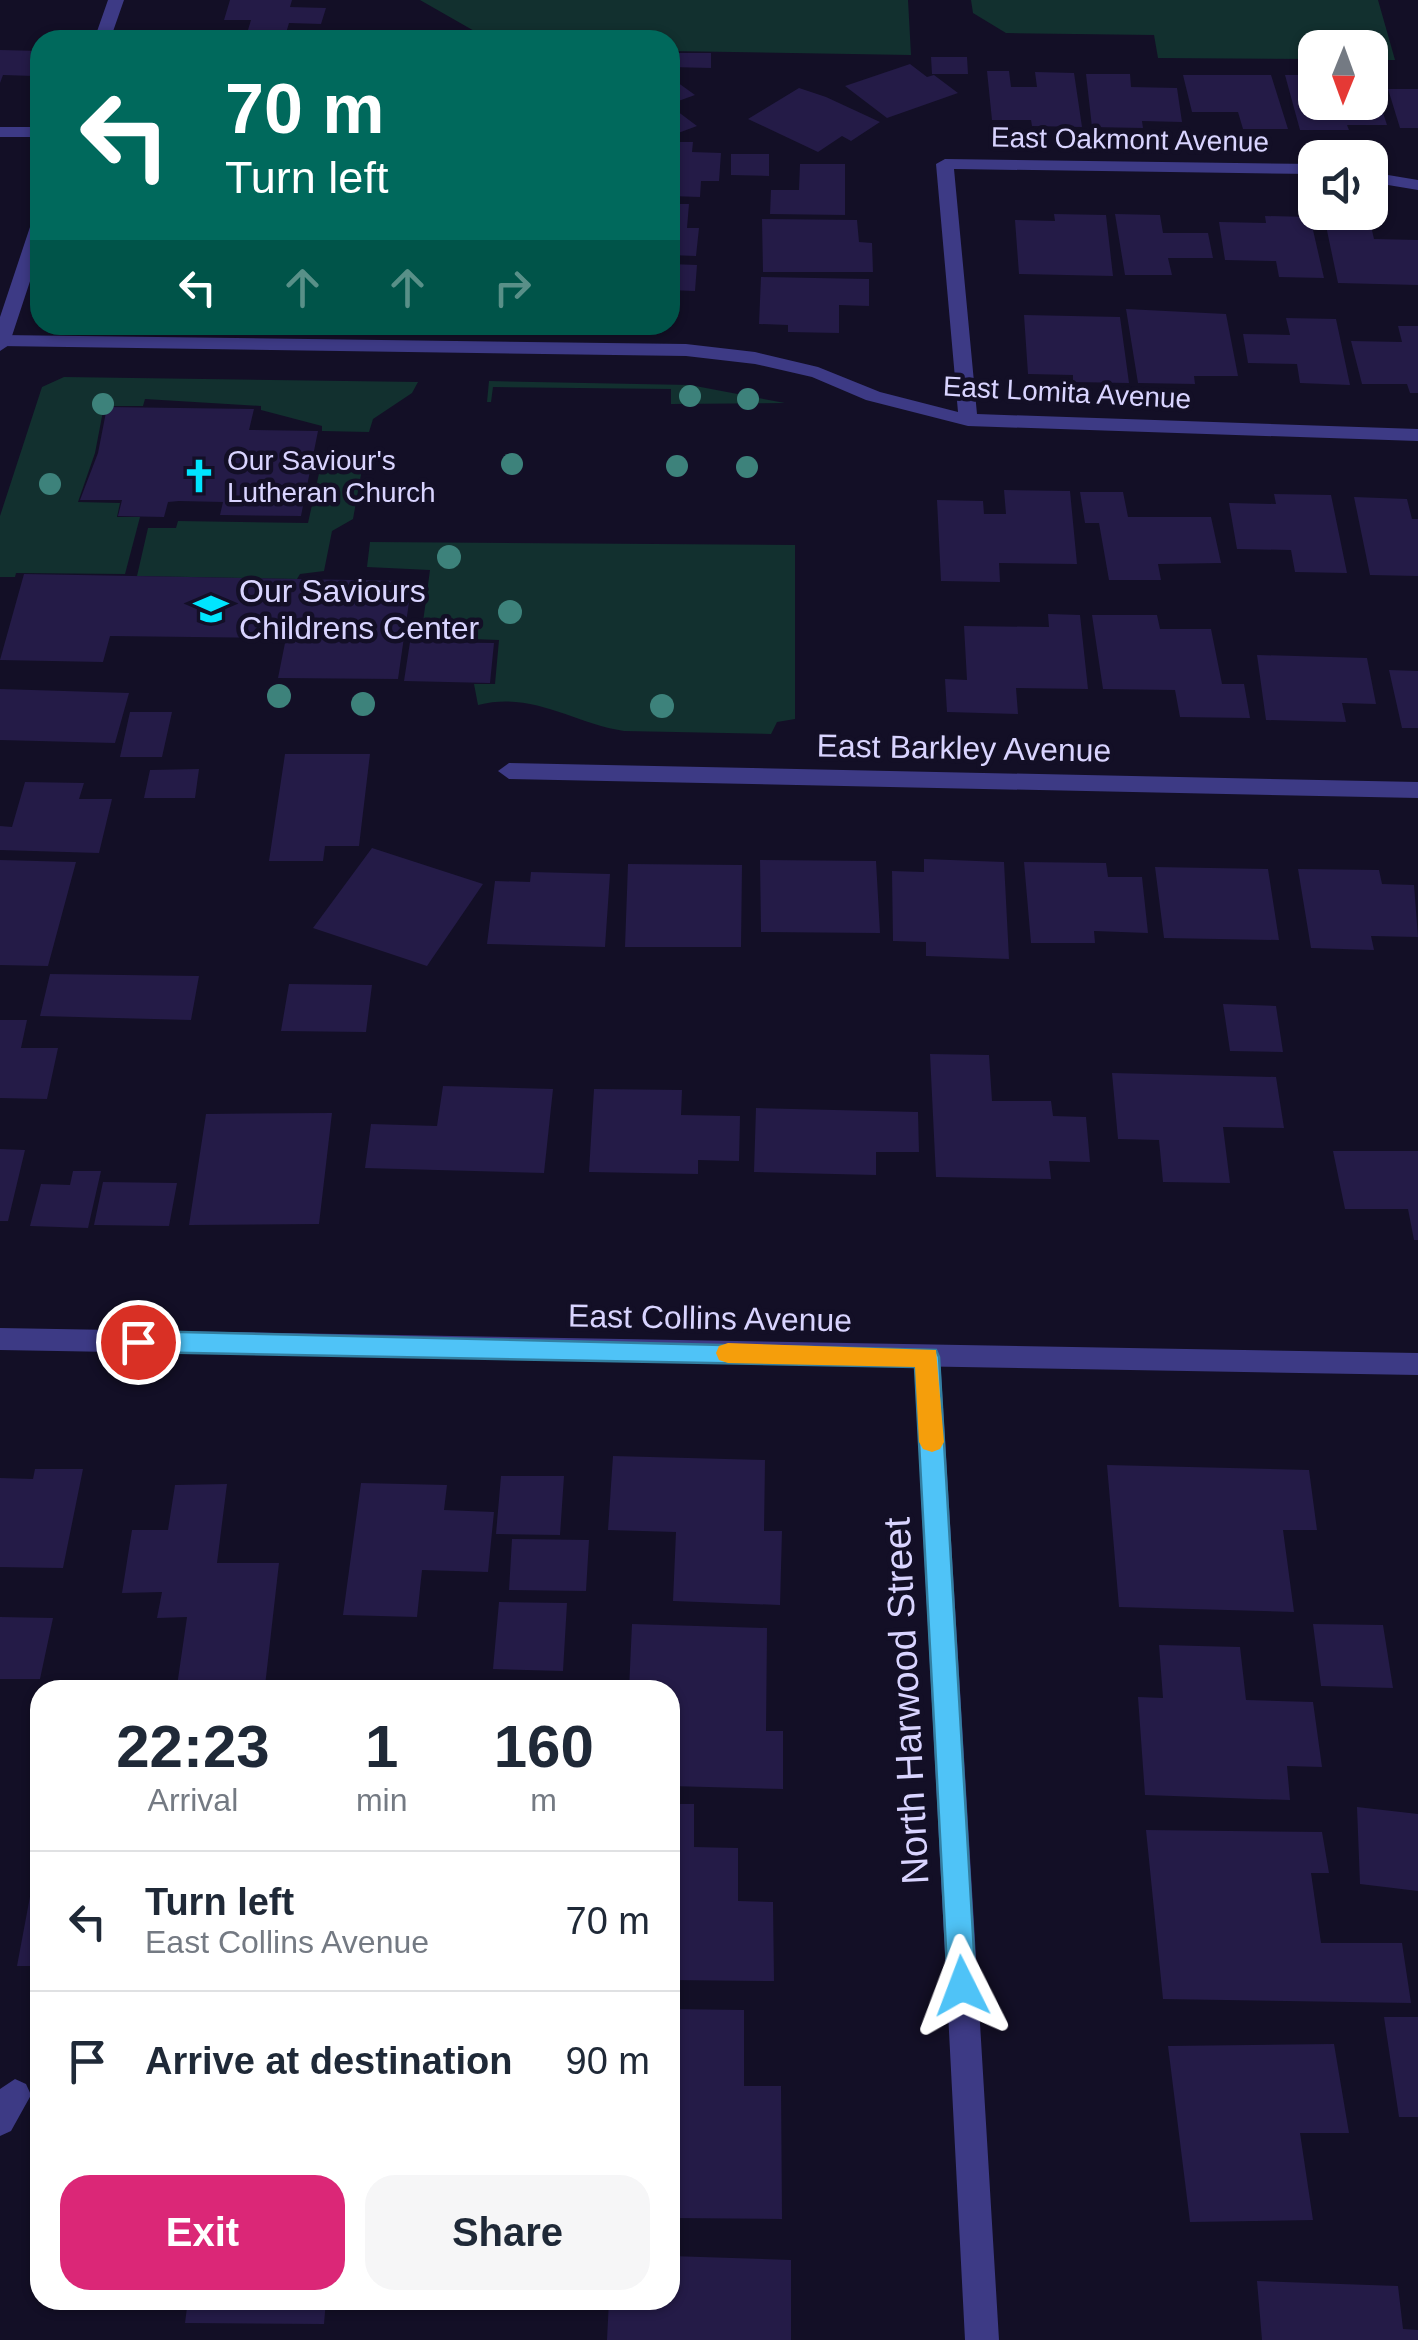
<!DOCTYPE html>
<html lang="en">
<head>
<meta charset="utf-8">
<style>
  body { margin:0; font-family:Helvetica,sans-serif; background:#f6f6f7; color:#1f2937; height:100vh; display:flex; flex-direction:column; font-size:38px; white-space:nowrap }
  * { box-sizing:border-box; margin:0 }
  p { font-size:32px; color:#747a83 }
  .icon { flex:none; width:55px; height:55px; fill:none; stroke:currentColor; stroke-width:2; stroke-linecap:round; stroke-linejoin:round }
  .map { position:relative; flex:1; overflow:hidden }
  .details { position:absolute; left:30px; top:1680px; width:650px; height:630px; display:flex; flex-direction:column; background:#fff; border-radius:30px; box-shadow:0 2px 8px #0004 }
  .details>* { flex:none }
  .banner { position:absolute; left:30px; top:30px; width:650px; height:305px; border-radius:30px; box-shadow:0 2px 8px #0004; background:#00695c; color:#fff; overflow:hidden }
  .needle { width:65px; rotate:181deg }
  .buttons { position:absolute; left:1298px; top:30px; display:grid; gap:20px }
  .buttons a { display:grid; place-items:center; width:90px; height:90px; border-radius:20px; background:#fff; box-shadow:0 2px 8px #0004; font-size:50px }
  .pin { position:absolute; display:grid; place-items:center; width:85px; height:85px; color:#fff; margin:-42px; border:5px solid #fff; border-radius:50%; box-shadow:0 2px 10px #0007 }
  .me { position:absolute; width:110px; margin:-55px; rotate:357deg; stroke-linejoin:round; filter:drop-shadow(0 0 8px #0008) }
  .turn { display:flex; align-items:center; gap:35px; height:210px; padding:0 30px; font-size:45px }
  .turn .icon { width:130px; height:130px; stroke-width:2.5 }
  .turn b { display:block; font-size:70px; line-height:85px }
  .lanes { display:flex; align-items:center; height:95px; padding:0 30px; background:#0003; justify-content:center; gap:50px; direction:ltr }
  .lanes .off { opacity:.35 }
  .eta { display:flex; justify-content:space-evenly; align-items:center; height:170px; text-align:center }
  .eta b { font-size:60px; font-weight:700; line-height:70px }
  .button { display:flex; gap:20px; margin-top:auto; padding:20px 30px }
  .button a { flex:1; height:115px; border-radius:30px; background:#db2777; color:#fff; font-size:40px; font-weight:700; line-height:115px; text-align:center }
  .button a+a { background:#f6f6f7; color:#1f2937 }
  ul { padding:0; list-style:none }
  li { display:flex; align-items:center; gap:30px; height:140px; padding:0 30px; border-top:2px solid #e0e1e3 }
  li div { flex:1 }
  li b { display:block; font-size:38px }
  li em { font-style:normal }
  .map>svg:first-child { display:block }
  .green { fill:#12302f }
  .building { fill:#241b47 }
  .lines { fill:none; stroke-linecap:round; stroke-linejoin:round }
  .minor { fill:#3d3a85; fill-rule:evenodd }
  .tertiary { fill:#3d3a85; fill-rule:evenodd }
  .tree { fill:#3d827b }
  .route { fill:#4fc3f7; stroke:#337fa1; stroke-width:2.5 }
  .slow { fill:#f59e0b }
  .labels { text-anchor:middle; stroke-width:9; stroke-linejoin:round; paint-order:stroke }
  .far-street-label { font-size:28px; fill:#d9d4ff; stroke:#130f26 }
  .far-poi-label { font-size:28px; fill:#d9d4ff; stroke:#130f26; text-anchor:start }
  .poi-label { font-size:32px; fill:#d9d4ff; stroke:#130f26; text-anchor:start }
  .street-label { font-size:32px; fill:#d9d4ff; stroke:#130f26 }
  .near-street-label { font-size:38px; fill:#d9d4ff; stroke:#130f26 }
</style>
</head>
<body>
<div class="map">
<svg width="1418" height="2340" viewBox="0 0 1418 2340">
  <rect width="100%" height="100%" fill="#130f26"/>
  <!-- green -->
  <path class="green" d="M420,0H908L911,55L670,51V40H490Z
    M971,0H1378L1395,60H1370V48H1315V59L1158,58L1154,35L1006,33L973,13Z
    M64,377L418,382L412,393L373,419L369,432L322,431V426L261,410V406L145,399L143,406H104L95,453L78,502L120,503L117,517H140L125,574L16,573L15,577H0V516L42,387Z
    M489,381L690,385L785,403L671,404V389L493,387L491,402H487Z
    M324,451L365,452L353,519L332,531L324,571L300,574L297,579L137,576L148,528H176L178,521L308,523Z
    M370,542L795,545V719L777,722L771,734L624,731C572,723 533,691 478,705L474,684H495L499,640L421,637L430,570L367,567Z"/>
  <!-- building -->
  <path class="building" d="M230,0H292L290,7L326,8L321,24L289,23L284,40H245L251,20H224Z
    M0,50L40,51L34,76L3,75L0,83Z
    M670,53H711V68L670,67Z
    M931,57H967L968,74H932Z
    M910,64L927,77L934,75L958,93L887,118L845,86Z
    M987,71H1009L1011,87H1037L1035,72L1074,73L1082,127L1032,126L1031,120H992Z
    M1086,74H1130L1131,87L1177,88L1182,122L1142,121L1143,128L1092,127Z
    M1183,75H1271L1288,129H1243L1238,112H1192Z
    M1285,75H1315V102H1370V82H1373L1387,125H1347L1349,130H1300Z
    M670,77L695,95L670,104Z
    M799,88L826,97L880,122L851,141L842,136L818,152L748,119Z
    M1388,89H1418V128H1400Z
    M673,108L697,126L670,136V109Z
    M670,142H693L692,152L721,153L719,181H701L700,197L670,196Z
    M731,154H769V176L731,175Z
    M800,164H845V215L770,214L771,190H799Z
    M670,204H689L687,228H699L696,256L670,255Z
    M1054,214L1106,215L1113,276L1019,274L1015,220L1055,221Z
    M1115,214L1160,215L1163,233H1208L1213,258H1168L1172,275H1125Z
    M1265,216L1310,217L1324,278L1279,277L1276,261L1225,260L1219,222L1266,223Z
    M762,219L857,220L859,242L872,243L873,272H763Z
    M1325,221L1370,222L1374,239L1418,240V285L1338,283Z
    M670,264L697,265L695,291L670,290Z
    M761,277L869,279V306L839,305V333L788,332V325L759,324Z
    M1126,309L1226,314L1238,376H1194L1195,384L1138,383Z
    M1024,315L1120,317L1129,383L1073,382V375L1028,374Z
    M1286,318L1336,319L1350,385L1300,383L1297,364L1248,363L1243,334L1290,335Z
    M1398,326H1418V393H1410L1407,384H1362L1351,341L1402,342Z
    M107,407L254,409L249,430L318,431L301,516L220,515L223,502L179,501L168,502L164,517L118,516L122,500H80L98,453Z
    M1004,490L1070,491L1077,564L999,563L1000,582L941,581L937,500L983,501L984,514H1006Z
    M1080,492H1123L1128,517H1211L1221,563L1158,564L1161,580H1109L1099,523H1085Z
    M1274,494L1331,495L1347,573L1295,572L1291,550L1237,549L1229,503L1276,504Z
    M1354,497L1407,499L1412,519H1418V576L1370,575Z
    M24,574L412,581L398,679L278,678L286,638L110,636L103,662L0,660Z
    M1048,614L1080,615L1088,689L1016,688L1018,714L947,712L945,679L967,680L964,626L1049,627Z
    M1092,615H1157L1160,629H1211L1222,684H1244L1250,718L1180,717L1175,690L1103,689Z
    M410,642L494,643L490,683L404,681Z
    M1257,655L1367,658L1376,704L1342,703L1346,722L1266,720Z
    M1389,670L1418,671V728H1402Z
    M0,689L129,693L115,743L0,740Z
    M130,712H172L162,757H120Z
    M285,754H370L359,846H325L323,861H269Z
    M199,769L195,798H144L150,770Z
    M25,782L84,783L79,799H112L99,853L0,850V826L12,827Z
    M372,848L483,884L427,966L313,928Z
    M924,859L1004,862L1009,959L926,956V942L893,941L892,871L924,872Z
    M0,860L76,862L48,966L0,965Z
    M760,860L876,861L880,933L761,932Z
    M1024,862L1106,863L1108,877H1142L1148,933L1094,931L1095,943H1031Z
    M628,864L742,865L741,947H625Z
    M1155,867L1268,869L1279,940L1164,938Z
    M1298,869L1379,870L1382,884L1414,885L1418,937L1371,936L1374,950L1311,948Z
    M531,872L610,874L605,947L487,944L495,881L530,882Z
    M50,974L199,976L191,1020L40,1016Z
    M289,984L372,985L366,1032L281,1031Z
    M1223,1004L1276,1006L1283,1052L1230,1051Z
    M0,1020H27L21,1048H58L47,1099L0,1098Z
    M930,1054L989,1055L992,1101H1051L1053,1116L1086,1117L1090,1162L1049,1161L1051,1179L936,1177Z
    M1112,1073L1276,1077L1284,1128L1223,1127L1230,1183L1163,1182L1159,1140L1118,1139Z
    M443,1086L553,1089L544,1173L365,1168L371,1124L437,1126Z
    M594,1089L682,1090L681,1115L740,1116L739,1161L698,1160V1174L589,1172Z
    M756,1108L918,1112L919,1152H876V1175L754,1172Z
    M332,1113L319,1224L189,1225L206,1114Z
    M0,1149L25,1150L8,1221H0Z
    M1333,1151H1418V1240H1414L1408,1209H1345Z
    M73,1171H101L88,1228L30,1226L41,1184L70,1185Z
    M103,1182L177,1183L169,1226L94,1225Z
    M613,1456L765,1460L764,1531H782L780,1605L673,1601L676,1532L608,1530Z
    M1107,1465L1309,1470L1317,1530H1283L1294,1612L1119,1607Z
    M35,1469H83L63,1568L0,1567V1478L33,1479Z
    M501,1476H564L560,1535L496,1534Z
    M361,1483L447,1485L444,1510L494,1512L488,1572L422,1570L417,1617L343,1615Z
    M227,1484L217,1563H279L265,1686H177L187,1617L157,1618L162,1592L122,1593L132,1530H168L175,1485Z
    M512,1539L589,1540L586,1591L509,1590Z
    M499,1602L567,1603L563,1671L493,1669Z
    M0,1617L53,1618L40,1679H0Z
    M632,1624L767,1628L766,1731H783V1789L670,1786V1690H629Z
    M1313,1624L1383,1625L1393,1688L1321,1686Z
    M1159,1645L1240,1647L1246,1700L1313,1702L1322,1767L1287,1766L1290,1800L1145,1795L1138,1697L1163,1698Z
    M670,1804H694V1847L738,1848V1901L773,1902L774,1981L670,1980Z
    M1357,1807L1418,1814V1891L1360,1884Z
    M1146,1830L1322,1832L1329,1873H1311L1321,1943H1402L1411,2003L1163,1999Z
    M32,1886H40V1966H17Z
    M670,2009L744,2010V2086H781L782,2219L670,2218Z
    M1384,2017H1418V2117H1399Z
    M1334,2044L1349,2133H1300L1313,2220L1190,2222L1168,2046Z
    M670,2256L791,2260V2340H607L609,2300H670Z
    M1257,2281L1398,2286L1403,2329L1418,2330V2340H1262Z
    M188,2300H326L324,2324L185,2323Z
    M456,2300H524V2305L456,2303Z"/>
  <g class="lines">
    <!-- minor -->
    <path class="minor" d="M0,127H40V137H0Z
      M945,159L1315,164V174L954,169L977,414L1418,429V441L968,426L866,400L812,377L755,364L686,356L0,346L1,335L686,344L755,352L818,367L880,392L958,412L936,164Z
      M1370,172L1418,180V190L1370,182Z
      M509,763L1418,782V798L509,779L498,771Z
      M927,1346L936,1349L940,1357L999,2340H965L914,1357L918,1349Z
      M15,2079L26,2084L31,2095L11,2131L0,2136V2089Z"/>
    <!-- tertiary -->
    <path class="tertiary" d="M108,0H124L110,40H94Z
      M40,219V251L9,345L0,351V317L31,224Z
      M0,1328L1418,1353V1375L0,1350Z"/>
  </g>
  <!-- trees -->
  <g class="tree">
    <circle cx="690" cy="396" r="11"/>
    <circle cx="748" cy="399" r="11"/>
    <circle cx="103" cy="404" r="11"/>
    <circle cx="512" cy="464" r="11"/>
    <circle cx="677" cy="466" r="11"/>
    <circle cx="747" cy="467" r="11"/>
    <circle cx="50" cy="484" r="11"/>
    <circle cx="449" cy="557" r="12"/>
    <circle cx="510" cy="612" r="12"/>
    <circle cx="279" cy="696" r="12"/>
    <circle cx="363" cy="704" r="12"/>
    <circle cx="662" cy="706" r="12"/>
  </g>
  <!-- route -->
  <path class="route" d="M138,1331L936,1350L939,1357L976,1986L972,1996L962,2001L952,1996L948,1986L915,1367L138,1352L130,1349L127,1342L130,1334Z"/>
  <!-- slow -->
  <path class="slow" d="M728,1343L936,1350L944,1442L940,1449L932,1452L923,1449L919,1442L915,1367L728,1363L719,1360L716,1353L719,1346Z"/>
  <!-- icons -->
  <defs>
    <g id="church-bare" transform="scale(2.7)"><path d="M-1.2-6h2.4v3.5h3.3v2.4h-3.3V6h-2.4V-.1h-3.3v-2.4h3.3Z" fill="#00e5ff" stroke="#130f26" stroke-width="2.5" paint-order="stroke"/></g>
    <g id="school-bare" transform="scale(2.7)"><path d="M0-5L7-2L0 1L-7-2ZM-4 1L0 2.5L4 1V4Q0 6-4 4Z" fill="#00e5ff" stroke="#130f26" stroke-width="2.5" paint-order="stroke"/></g>
  </defs>
  <g fill-rule="evenodd">
    <use href="#church-bare" x="199" y="476"/>
    <use href="#school-bare" x="211" y="609"/>
  </g>
  <g class="labels">
    <!-- far-street labels -->
    <g class="far-street-label">
      <text transform="translate(1130 139) rotate(1)" y="10">East Oakmont Avenue</text>
      <text transform="translate(1067 392) rotate(3)" y="10">East Lomita Avenue</text>
    </g>
    <!-- far-poi labels -->
    <g class="far-poi-label">
      <text x="227" y="470">Our Saviour's<tspan x="227" dy="32">Lutheran Church</tspan></text>
    </g>
    <!-- poi labels -->
    <g class="poi-label">
      <text x="239" y="602">Our Saviours<tspan x="239" dy="37">Childrens Center</tspan></text>
    </g>
    <!-- street labels -->
    <g class="street-label">
      <text transform="translate(964 748) rotate(1)" y="11">East Barkley Avenue</text>
      <text transform="translate(710 1318) rotate(1)" y="11">East Collins Avenue</text>
    </g>
    <!-- near-street labels -->
    <g class="near-street-label">
      <text transform="translate(906 1701) rotate(-93)" y="13">North Harwood Street</text>
    </g>
  </g>
</svg>
<div class="buttons">
<a><svg class="needle" viewBox="-14 -14 28 28"><path d="M0-13l5 13h-10z" fill="#e53935"/><path d="M0 13l5-13h-10z" fill="#747a83"/></svg></a>
<a><svg class="icon" aria-label="sound" viewBox="0 0 24 24"><path d="M4 9h4l5-4v14l-5-4H4zM17 9q2 3 0 6"/></svg></a>
</div>
<div class="pin" style="left:138px;top:1342px;background:#d93025"><svg class="icon" aria-label="arrive" viewBox="0 0 24 24"><path d="M6 21V4h12l-3 4 3 4H6"/></svg></div>
<svg class="me" style="left:962px;top:1986px" viewBox="-20 -20 40 40"><path d="M0-17L14 15 0 8-14 15z" fill="#4fc3f7" stroke="#fff" stroke-width="4"/></svg>
<div class="banner">
<div class="turn"><svg class="icon" aria-label="left" viewBox="0 0 24 24"><path d="M17 20v-9H6M10 6l-5 5 5 5"/></svg><div><b>70 m</b>Turn left</div></div>
<div class="lanes"><svg class="icon" aria-label="left" viewBox="0 0 24 24"><path d="M17 20v-9H6M10 6l-5 5 5 5"/></svg><svg class="icon off" aria-label="ahead" viewBox="0 0 24 24"><path d="M12 20V5M6 11l6-6 6 6"/></svg><svg class="icon off" aria-label="ahead" viewBox="0 0 24 24"><path d="M12 20V5M6 11l6-6 6 6"/></svg><svg class="icon off" aria-label="right" viewBox="0 0 24 24"><path d="M7 20v-9h11M14 6l5 5-5 5"/></svg></div>
</div>
<section class="details">
<div class="eta">
<div><b>22:23</b><p>Arrival</p></div>
<div><b>1</b><p>min</p></div>
<div><b>160</b><p>m</p></div>
</div>
<ul>
<li><svg class="icon" aria-label="left" viewBox="0 0 24 24"><path d="M17 20v-9H6M10 6l-5 5 5 5"/></svg><div><b>Turn left</b><p>East Collins Avenue</p></div><em>70 m</em></li>
<li><svg class="icon" aria-label="arrive" viewBox="0 0 24 24"><path d="M6 21V4h12l-3 4 3 4H6"/></svg><div><b>Arrive at destination</b></div><em>90 m</em></li>
</ul>
<div class="button"><a>Exit</a><a>Share</a></div>
</section>
</div>
</body>
</html>
